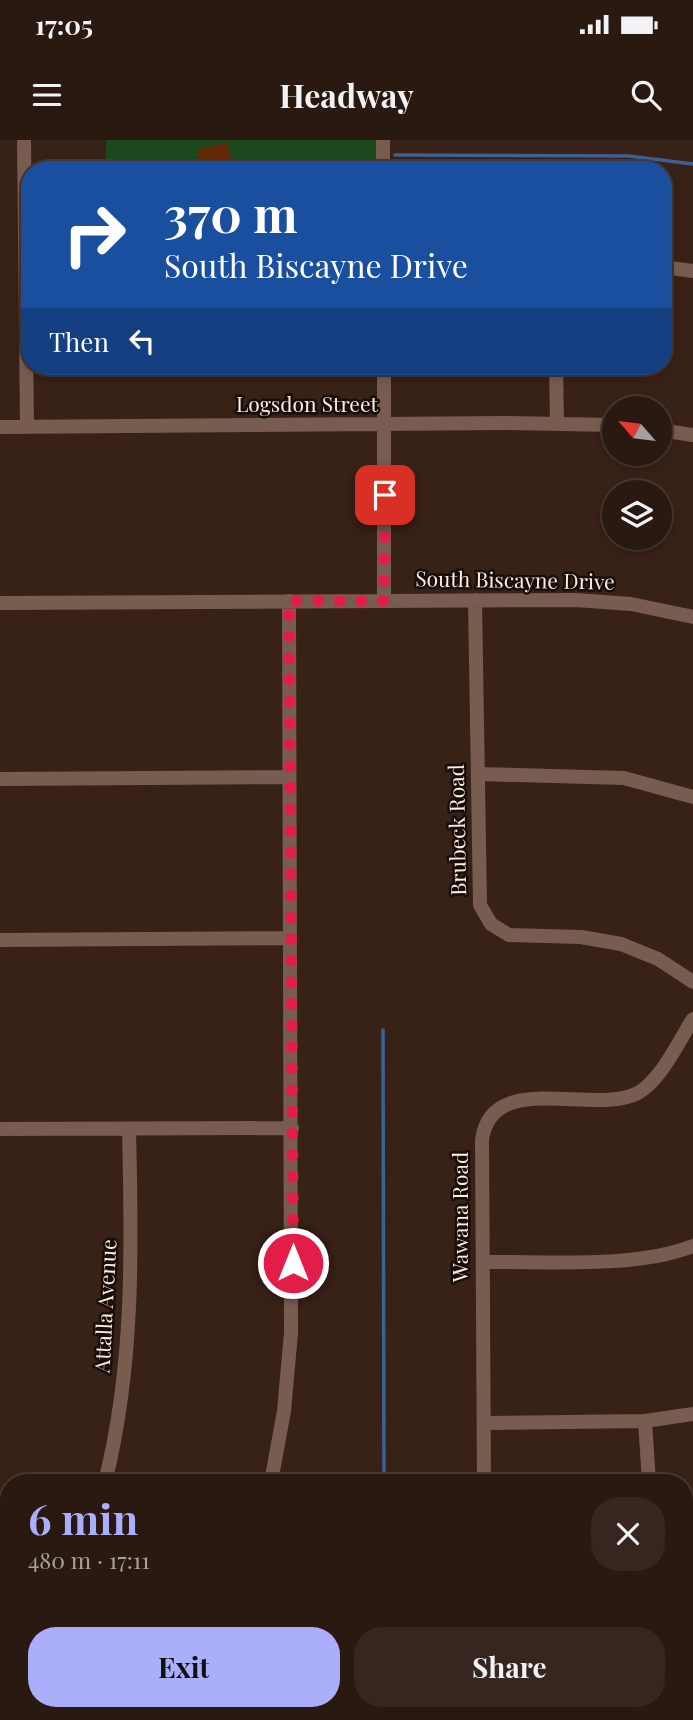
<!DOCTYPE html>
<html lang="en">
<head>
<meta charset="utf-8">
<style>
  body { margin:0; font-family:"Playfair Display",serif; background:#36261f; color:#f1f3f6; height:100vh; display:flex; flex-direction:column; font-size:26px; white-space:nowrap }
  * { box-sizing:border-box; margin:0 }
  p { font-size:23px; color:#a5a09f }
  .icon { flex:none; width:38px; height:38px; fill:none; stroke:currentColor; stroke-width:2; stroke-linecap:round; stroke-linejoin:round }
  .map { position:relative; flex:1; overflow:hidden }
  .panel { position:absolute; left:0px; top:1334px; width:693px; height:247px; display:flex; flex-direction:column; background:#2a1911; border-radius:28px 28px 0 0; box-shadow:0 4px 10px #0003,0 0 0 2px #463831 }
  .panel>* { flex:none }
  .guide { position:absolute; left:21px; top:21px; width:651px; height:214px; border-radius:28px; box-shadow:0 4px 10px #0003,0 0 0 2px #463831; background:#1a4fa0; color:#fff; overflow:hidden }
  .needle { width:46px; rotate:298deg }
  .fabs { position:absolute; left:602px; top:256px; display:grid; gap:14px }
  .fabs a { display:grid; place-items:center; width:70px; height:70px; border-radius:50%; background:#2a1911; box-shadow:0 4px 10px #0003,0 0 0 2px #463831; font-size:35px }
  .pin { position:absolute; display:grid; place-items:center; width:60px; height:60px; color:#fff; margin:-30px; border-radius:14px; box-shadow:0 4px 10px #0006 }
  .me { position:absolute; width:77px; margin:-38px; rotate:0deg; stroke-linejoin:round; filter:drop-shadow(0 0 5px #0008) }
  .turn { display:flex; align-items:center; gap:24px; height:147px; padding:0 28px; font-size:32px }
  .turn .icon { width:91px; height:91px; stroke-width:2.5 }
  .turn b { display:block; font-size:49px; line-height:60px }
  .then { display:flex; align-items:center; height:66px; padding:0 28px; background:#0003; gap:14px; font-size:26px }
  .round { display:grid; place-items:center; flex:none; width:74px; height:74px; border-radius:28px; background:#36261f }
  .headline { display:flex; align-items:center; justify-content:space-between; height:119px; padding:0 28px }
  h1 { font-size:42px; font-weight:700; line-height:52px; color:#abaffb }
  .primary-button { display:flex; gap:14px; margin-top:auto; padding:14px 28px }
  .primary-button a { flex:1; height:80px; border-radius:28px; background:#abaffb; color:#111; font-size:28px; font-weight:700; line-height:80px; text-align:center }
  .primary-button a+a { background:#36261f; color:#f1f3f6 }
  .status { display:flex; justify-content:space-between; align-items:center; height:49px; padding:0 35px; background:#2a1911; direction:ltr }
  .status svg { height:19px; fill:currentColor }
  header { display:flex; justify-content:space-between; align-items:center; height:91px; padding:0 28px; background:#2a1911; font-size:32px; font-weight:700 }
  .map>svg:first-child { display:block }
  .green { fill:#1b491d }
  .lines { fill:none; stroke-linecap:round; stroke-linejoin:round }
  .stream { stroke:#3c6196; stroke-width:3.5 }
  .building { fill:#642807 }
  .minor { stroke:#785c50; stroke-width:14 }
  .route { stroke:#e11d48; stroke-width:12; stroke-dasharray:0 21.6 }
  .labels { text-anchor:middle; stroke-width:5; stroke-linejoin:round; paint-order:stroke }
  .street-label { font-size:21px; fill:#fcece5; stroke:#180e09 }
</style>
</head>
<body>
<div class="status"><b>17:05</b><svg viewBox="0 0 49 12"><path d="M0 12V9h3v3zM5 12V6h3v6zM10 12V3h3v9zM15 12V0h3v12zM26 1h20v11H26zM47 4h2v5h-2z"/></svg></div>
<header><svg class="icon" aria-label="menu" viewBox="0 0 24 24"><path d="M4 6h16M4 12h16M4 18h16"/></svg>Headway<svg class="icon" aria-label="search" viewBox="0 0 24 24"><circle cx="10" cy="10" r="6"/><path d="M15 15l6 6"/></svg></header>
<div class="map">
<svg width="693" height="1580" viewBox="0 0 693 1580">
  <rect width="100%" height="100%" fill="#382117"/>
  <!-- green -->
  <path class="green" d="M106,0H376V30H106Z"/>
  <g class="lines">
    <!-- stream -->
    <path class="stream" d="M395,15L629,16L693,24
      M383,890L384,1342
      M441,1572L444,1580"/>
  </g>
  <!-- building -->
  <path class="building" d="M227,2L233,27L202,30L197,10Z"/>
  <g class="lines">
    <!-- minor -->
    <path class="minor" d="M24,0L27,287
      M383,30V0
      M663,127L693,131
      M384,226V461
      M556,226L557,283
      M0,287L504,283L614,285
      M660,290L693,295
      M475,460L480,765L491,784L509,795L581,797L621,804L658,819L693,842
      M0,463L576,460L631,464L693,477
      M478,634L624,638L693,657
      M0,639L289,637
      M0,800L290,798
      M0,989L292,988
      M483,1122C546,1121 634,1129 693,1106
      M645,1281L649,1342
      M485,1283L645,1281L693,1274
      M105,1342C134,1227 132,1108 129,990
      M271,1342L284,1271L291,1193L289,461
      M484,1342L482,1000C491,929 594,976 638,953C662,939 678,902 693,879
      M684,1473L693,1501
      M545,1572L547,1580
      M8,1580L13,1572
      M191,1580L195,1572"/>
  </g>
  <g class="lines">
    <!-- route -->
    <path class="route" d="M293,1123L289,461H384L385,355"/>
  </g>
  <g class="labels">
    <!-- street labels -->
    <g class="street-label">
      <text x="307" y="272">Logsdon Street</text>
      <text transform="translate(515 441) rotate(1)" y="7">South Biscayne Drive</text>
      <text transform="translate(458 690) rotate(-91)" y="7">Brubeck Road</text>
      <text transform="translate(461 1077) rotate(-90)" y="7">Wawana Road</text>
      <text transform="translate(106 1166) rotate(-87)" y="7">Attalla Avenue</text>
    </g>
  </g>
</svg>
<div class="fabs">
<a><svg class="needle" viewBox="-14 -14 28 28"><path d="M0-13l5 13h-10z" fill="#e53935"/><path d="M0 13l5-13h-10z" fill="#a5a09f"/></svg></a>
<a><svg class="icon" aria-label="layers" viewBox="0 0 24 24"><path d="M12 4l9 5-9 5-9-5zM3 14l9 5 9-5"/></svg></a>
</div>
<div class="pin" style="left:385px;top:355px;background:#d93025"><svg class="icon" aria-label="arrive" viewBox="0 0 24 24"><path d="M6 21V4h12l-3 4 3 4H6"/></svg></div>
<svg class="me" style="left:293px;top:1123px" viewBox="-20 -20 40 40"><circle r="17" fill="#e11d48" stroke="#fff" stroke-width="3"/><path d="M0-11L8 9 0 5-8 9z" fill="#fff"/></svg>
<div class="guide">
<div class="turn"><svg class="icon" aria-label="right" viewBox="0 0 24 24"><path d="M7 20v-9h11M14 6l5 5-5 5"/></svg><div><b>370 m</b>South Biscayne Drive</div></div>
<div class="then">Then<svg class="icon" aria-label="left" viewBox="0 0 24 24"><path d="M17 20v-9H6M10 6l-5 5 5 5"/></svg></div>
</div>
<section class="panel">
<div class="headline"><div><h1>6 min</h1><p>480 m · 17:11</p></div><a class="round"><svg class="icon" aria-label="close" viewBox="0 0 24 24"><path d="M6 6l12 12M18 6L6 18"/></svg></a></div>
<div class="primary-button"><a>Exit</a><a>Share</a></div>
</section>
</div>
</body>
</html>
